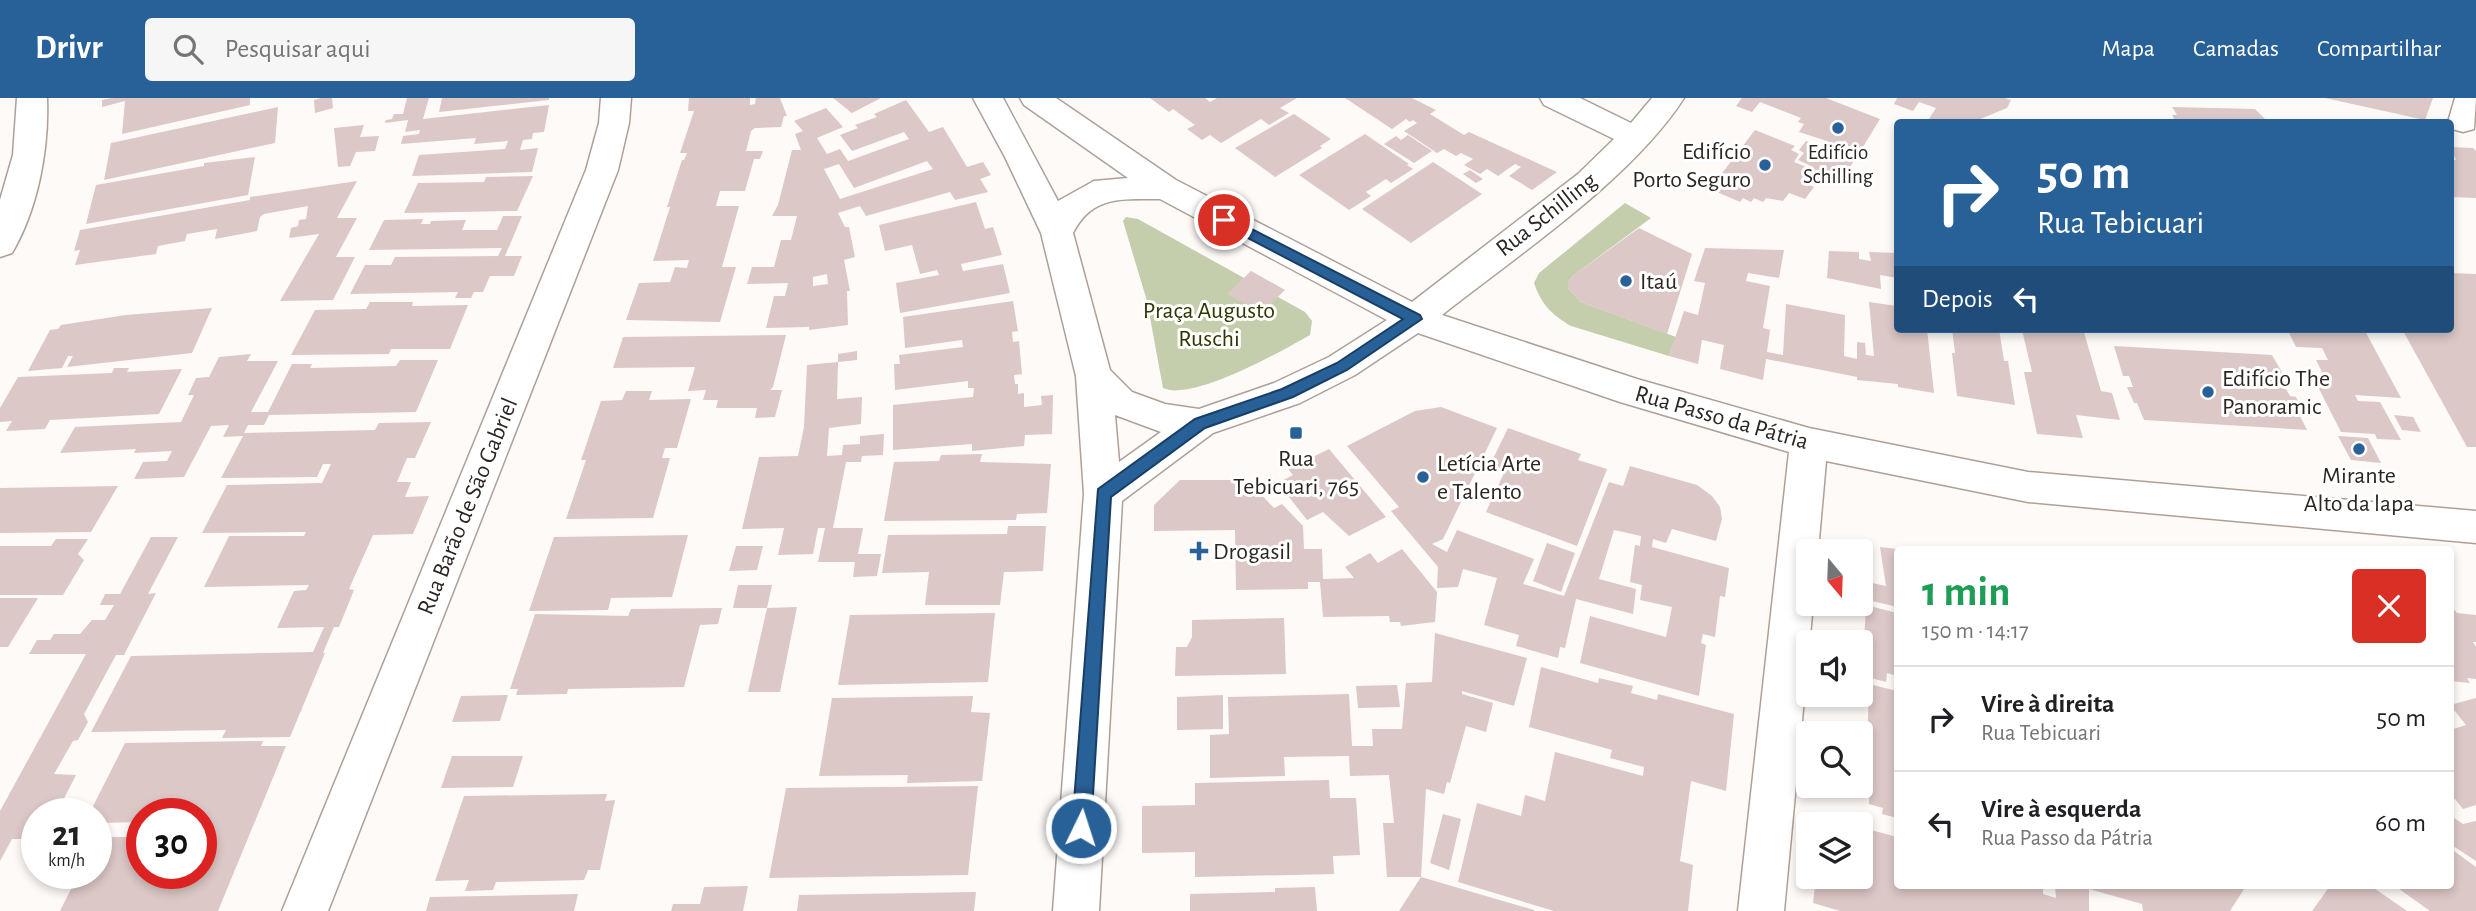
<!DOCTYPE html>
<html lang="pt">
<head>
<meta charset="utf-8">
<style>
  body { margin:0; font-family:"Alegreya Sans",sans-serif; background:#f6f6f6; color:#202124; height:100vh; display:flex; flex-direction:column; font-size:26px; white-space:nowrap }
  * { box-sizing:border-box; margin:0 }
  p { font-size:23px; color:#757577 }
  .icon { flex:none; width:38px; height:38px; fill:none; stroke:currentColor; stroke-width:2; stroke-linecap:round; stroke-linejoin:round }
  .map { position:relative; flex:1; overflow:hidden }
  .side { position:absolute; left:1894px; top:448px; width:560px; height:343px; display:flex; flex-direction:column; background:#fff; border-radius:7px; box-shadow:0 4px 10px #0003 }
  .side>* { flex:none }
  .guide { position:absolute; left:1894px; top:21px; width:560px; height:214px; border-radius:7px; box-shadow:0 4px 10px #0003; background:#286098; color:#fff; overflow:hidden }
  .needle { width:46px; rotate:161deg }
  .tools { position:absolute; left:1796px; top:441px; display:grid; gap:14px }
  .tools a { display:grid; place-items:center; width:77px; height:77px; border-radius:7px; background:#fff; box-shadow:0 4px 10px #0003; font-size:35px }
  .speed { position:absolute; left:21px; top:700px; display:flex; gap:14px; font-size:35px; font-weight:700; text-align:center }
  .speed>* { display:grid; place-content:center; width:91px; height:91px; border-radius:50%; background:#fff; box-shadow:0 4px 10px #0003; line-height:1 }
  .speed small { font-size:18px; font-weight:400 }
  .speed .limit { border:10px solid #d22; background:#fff; color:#111 }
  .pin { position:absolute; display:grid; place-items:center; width:60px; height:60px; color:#fff; margin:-30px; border:4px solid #fff; border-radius:50%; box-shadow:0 2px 7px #0007 }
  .me { position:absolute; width:77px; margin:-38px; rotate:4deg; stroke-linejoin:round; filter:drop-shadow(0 0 5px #0008) }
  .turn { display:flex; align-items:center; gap:24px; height:147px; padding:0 28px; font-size:32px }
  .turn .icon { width:91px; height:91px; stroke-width:2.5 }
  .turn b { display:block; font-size:49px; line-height:60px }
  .then { display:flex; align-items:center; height:66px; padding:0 28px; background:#0003; gap:14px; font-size:26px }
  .round { display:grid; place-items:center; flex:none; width:74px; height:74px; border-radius:7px; background:#f6f6f6 }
  .head { display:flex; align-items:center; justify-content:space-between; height:119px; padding:0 28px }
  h1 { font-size:42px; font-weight:700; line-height:52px; color:#1e9e55 }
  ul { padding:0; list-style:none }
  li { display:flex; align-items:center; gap:21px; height:105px; padding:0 28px; border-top:2px solid #e0e0e0 }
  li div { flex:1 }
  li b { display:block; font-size:26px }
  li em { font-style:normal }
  header { display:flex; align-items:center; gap:42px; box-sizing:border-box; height:98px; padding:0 35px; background:#286098; color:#fff }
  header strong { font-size:33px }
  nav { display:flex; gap:38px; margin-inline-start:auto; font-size:24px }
  .search { width:490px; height:63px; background:#f6f6f6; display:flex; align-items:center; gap:18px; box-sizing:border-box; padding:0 24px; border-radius:7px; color:#757577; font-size:26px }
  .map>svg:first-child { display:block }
  .green { fill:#c4cdac }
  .building { fill:#dcc8c6; fill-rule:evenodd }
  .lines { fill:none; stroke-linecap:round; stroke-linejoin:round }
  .minor-casing { stroke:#afa096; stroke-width:3 }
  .minor { fill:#fff; fill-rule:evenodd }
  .route { fill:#286098; stroke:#1a3e63; stroke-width:2 }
  .poi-dot { fill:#286098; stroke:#fff; stroke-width:2.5 }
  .labels { text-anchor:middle; stroke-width:6; stroke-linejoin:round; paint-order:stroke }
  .far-poi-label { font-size:21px; fill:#2c2622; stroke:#fff }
  .poi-label { font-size:24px; fill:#2c2622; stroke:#fff; text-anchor:start }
  .street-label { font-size:24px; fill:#2c2622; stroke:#fff }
  .park-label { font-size:24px; fill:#2e3700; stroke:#fff }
</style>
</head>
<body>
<header>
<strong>Drivr</strong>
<div class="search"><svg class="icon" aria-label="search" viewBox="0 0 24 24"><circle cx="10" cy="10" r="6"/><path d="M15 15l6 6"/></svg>Pesquisar aqui</div>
<nav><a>Mapa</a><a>Camadas</a><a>Compartilhar</a></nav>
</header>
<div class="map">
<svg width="2476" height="813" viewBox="0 0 2476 813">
  <rect width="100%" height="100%" fill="#fefaf8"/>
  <!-- green -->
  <path class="green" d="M1625,105L1651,120L1574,177L1568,184V190L1581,204L1676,239L1669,258L1571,228C1552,217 1541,206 1534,185L1539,175Z
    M1126,119L1138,121L1305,214L1312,223L1310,237C1282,253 1192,304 1163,290L1147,203L1123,123Z"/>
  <!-- building -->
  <path class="building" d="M112,0H250V7L122,36L125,3L102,9V2Z
    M321,0H332L333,10L315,15L314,2Z
    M407,0H429L423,21L549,7L544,34L533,35L532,41L523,42L520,52L538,50L532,74L412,78L419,57L505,51L508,43L474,46L476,40L401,46L403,38L419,36L420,32L405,34L408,22L385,25L386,22L392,21L394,16H403Z
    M442,0H549V2L439,14Z
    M689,0H750V7L755,6L756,0H780L787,18H784L781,29L755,30L751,33L746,53H763L760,61H754L745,93H720L716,108H739L722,169H736L720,224L626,222L639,185L670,184L675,169L687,170L689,162L653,163L670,109H667L682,62H684L687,55H680L694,13H688Z
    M833,0H881L852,15Z
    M1150,0H1205L1210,4L1217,0H1297L1280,10L1289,15L1269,27L1261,21L1221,45L1210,37L1202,42L1187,31L1195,27L1173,11L1169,14Z
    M1345,0H1412L1436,12L1430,16L1464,37L1469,34L1557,74L1532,92L1509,78L1521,69L1515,66L1498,78L1487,71L1480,76L1464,67L1473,61L1461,55L1456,58L1444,51L1437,55L1404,33L1417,25L1413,22L1410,24L1406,21L1392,31Z
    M1742,0H1826L1880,21L1858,57L1826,45L1827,43L1799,34L1804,26L1798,24L1801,20L1760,4L1752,14L1736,8Z
    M1897,0H2005L2011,2L2007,10L1973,24H1927L1936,10L1919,4L1913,13L1894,6Z
    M2325,0H2433L2425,22Z
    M906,2L929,34L943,29L967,69L983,64L991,77L980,81L988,94L955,102L950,94L866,118L860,108L838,115L845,129H849L855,159L844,162L850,193H847L848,227L809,232V229L766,230L774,198H785L788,185L747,186L752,169H774L781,142H791L797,118H772L778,107L792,52H801L795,36L803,33L794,23L826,10L843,29L817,40L827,56L840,51L848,63L909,41L904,34L852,53L840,37L858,30L855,27L877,19L874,16ZM927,63L933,71L840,101L824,71L839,66L854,90ZM827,176L828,186L813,188V179Z
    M278,9L275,45L104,82L111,45Z
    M2172,9L2255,11L2268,24H2176L2172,17H2177Z
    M1294,16L1331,41L1320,48L1322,50L1275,79L1235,50Z
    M364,27L360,39L379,38L375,53L356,54L350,68L338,69L334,30Z
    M1755,32L1795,48L1791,52L1799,56L1794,64L1809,70L1800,83L1814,89L1805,101L1789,95L1783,103L1766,100L1763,104L1754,100L1751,104L1743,100L1740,104L1710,91Z
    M1365,36L1409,66L1407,67L1413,71L1391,85L1386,81L1366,94L1371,98L1349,112L1299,77Z
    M1408,37L1432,53L1414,65L1384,46L1396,38L1401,42Z
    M1806,43L1854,63L1842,80L1835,77L1828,86L1806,78L1813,69L1798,62L1804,55L1799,52Z
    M2450,49L2473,50L2476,53V100L2450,99V61L2456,62Z
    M255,59L248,97L86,126L96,87L204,68V65Z
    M1433,64L1482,96L1411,145L1362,111Z
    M1470,72L1483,81L1476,85L1463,76Z
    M533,78L517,113L404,115L418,85L484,84L486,79Z
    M357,83L337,120H357L336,159H355L333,202L280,203L319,136L289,140L291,130L298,128L299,122L306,121L308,108L264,116L260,119L257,133L215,141L217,131L187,136L185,143L158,148L156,156L75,167L80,152L74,153L80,132L250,102V99Z
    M976,104L985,131L993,129L1002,157L961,166L963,173L1003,166L1010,195L900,215L896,185L939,177L937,172L920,176L912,147L885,153L879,127Z
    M503,118H522L505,158H522L514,178H490L483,194H474L471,200H455L458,194L350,196L365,167H391L395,159L498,158L502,150L369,152L384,122L423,121L421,126H430L431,123L466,122L462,132H497Z
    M1639,130L1692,156L1667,236L1581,204L1568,190V184L1574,177Z
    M1705,150L1784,152L1779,180L1748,175L1746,183L1770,188L1763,230L1770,232L1767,254L1783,257L1786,206L1845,217L1844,258L1857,261V244L1865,245L1866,257L1874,258L1869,204L1897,208V231H1927L1934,295L1898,289V286L1857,282V279L1766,261L1763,282L1720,271L1724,247L1702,242L1698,266L1669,258L1684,213L1698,217L1705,185L1694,183Z
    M1829,153L1859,154V161L1871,163L1869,154L1897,155V180L1880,177L1881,191L1827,180Z
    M1251,173L1285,192L1261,215L1227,196Z
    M2450,175L2476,176V349H2467L2402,231H2450Z
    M1013,203L1018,233L1012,234L1013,244L1019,243L1022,276L1014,277L1015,286H1018V296L1024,295V309L1042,307L1041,298L1053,297L1052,336L1025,337L1024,348L972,353V346L893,352V307L973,299L974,290H968V283L895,292L894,266H900L899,257L963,249L962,242L905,250L903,219Z
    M370,204H413L412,208L468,207L450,251H391L389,256L291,257L315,212L366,211Z
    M212,210L192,255L67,269L73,258H68L62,270L28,273L50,232L58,231L61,227L126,217Z
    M1952,231H1999L2004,263H2008L2015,307L1957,298L1952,255H1955Z
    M2027,231H2083L2101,293L2112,295L2120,322L2076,317L2083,340L2037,336L2024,274H2032L2022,232Z
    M2287,231H2364L2401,300L2355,297L2358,303L2380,304L2401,342L2377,341L2375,336L2341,334L2312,277L2324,278L2316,262H2328L2322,250L2296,249Z
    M786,237L773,289L770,292H782L775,319L755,320L757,310H716L718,302H703L706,292L688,293L695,269L613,270L623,239Z
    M2114,248L2272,257L2290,288H2284L2290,298L2296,299L2304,316H2299L2307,332L2144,322L2137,305H2134L2127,289H2133L2129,278H2123Z
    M857,253V262L838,264V256Z
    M251,256L247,263H278L251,314H268L292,266H312L310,270L396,268L400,262H438L416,314L269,317L264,327H248L244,335L375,332L379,325L431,324L415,360H407L397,384H411L405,399L429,398L413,436L373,437L349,491L354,492L339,529H334L323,555H325L290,639L222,640L226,632L91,634L131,558L313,554L324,529L277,530L294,493L306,492L309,487L204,489L229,438H304L306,434L202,435L227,387L322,385L331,366H323L317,379L221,380L243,338L223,339L229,327L211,328L184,379L134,381L143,364L167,363L172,353L134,355L136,351L60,355L75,329L181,324L194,297H188L196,280L209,279L219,259Z
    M838,264L837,301L862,299L861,326L829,330L827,358L842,357L843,347L860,346V338L884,336L883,357L862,358L861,364H846L833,430H863L858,456H881L877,478L853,479L855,464H818L825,430H818L813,456L778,457L784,430L742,431L759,359L798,358L804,329L807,267Z
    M114,270H129L127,274L182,271L159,316L50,322L45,331L6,333L12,323L0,324V310L18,279L112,275Z
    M626,293H652L649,302L691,301L677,350H665L662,360H670L653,420L566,421L586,362H581L601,303L622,302Z
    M1441,309L1497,330L1443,441L1432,446L1447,454L1457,432L1534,461L1523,486L1564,498L1609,384L1623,388L1630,368L1697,387L1712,398L1720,409L1722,421L1716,443L1672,431L1666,445L1653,441L1652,449L1729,470L1725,499L1720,498L1715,539L1703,536L1701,545L1706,547L1699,598L1580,565L1590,518L1666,539L1672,509L1640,502L1642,487L1630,484L1635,447L1640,448L1641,438L1614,432L1599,481L1636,491L1633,516L1576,501L1565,550L1560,549L1558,560L1516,548L1519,537L1484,527L1497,480L1463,471L1458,489L1437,490L1438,469L1391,413L1399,409L1347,348L1415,313Z
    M2394,317L2413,319L2421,334L2402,332Z
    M1508,330L1581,356L1578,362L1607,371L1577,448L1486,414L1504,375L1489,369Z
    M2338,338L2368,340L2381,365L2351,362Z
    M1329,351L1386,419L1349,438L1323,414L1307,422L1278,385L1293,377L1288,371Z
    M982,356L980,364L1051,366L1047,415L1017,416L1016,422L884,423L894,364L939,363L941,357Z
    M1180,382H1247L1274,410L1282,406L1303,428L1304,451H1322L1323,481L1354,480L1345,469L1370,455L1378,465L1402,451L1437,494L1435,524L1401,528L1400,524H1390L1389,518L1323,519L1320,484H1308V491L1236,492L1235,432L1154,433V407Z
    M118,388L91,434L0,435V390Z
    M1008,428H1046L1043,473L1004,474L1000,507H925L929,474L882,475L888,437L1007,436Z
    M688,437L672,499L611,500L608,512L529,513L554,439Z
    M151,439H178L148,496L156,495L124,557H116L84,616L88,624L78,642L73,643L54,676L76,677L56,716H37V741H12L0,763V713L86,556H29L37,542H50L54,536H80L92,522H105L114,507H100L105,496H120Z
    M56,441H88L78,456L84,462L63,497H0V448H51Z
    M1547,445L1575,455L1561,494L1533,483Z
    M736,448H763L757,472L729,473Z
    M1880,449L1897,451V509L1860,500V466L1871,468L1872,485L1886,488Z
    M738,487H772L767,510H733Z
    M0,500H38L8,549H0Z
    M1866,507L1897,515V578L1887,575L1886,584L1860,577V545L1864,546Z
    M2450,507L2457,515L2476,517V544H2473L2476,549V581L2467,580L2470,585L2450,583Z
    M797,509L780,594H748L767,510Z
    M722,510L718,526L700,527L684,589L568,591L567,596L516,597L518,591H510L535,516L628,518L631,511Z
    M995,515L988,584L838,587L850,517Z
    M1284,520L1286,576L1175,578L1176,549H1187L1192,539V522Z
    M1435,535L1527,560L1514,608L1462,593V596L1493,605L1486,634L1466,628L1450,685L1447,684L1444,696L1426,691L1421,779H1387L1383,725H1394L1389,677L1350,678L1349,658L1284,659L1285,678L1210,680V637L1229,636L1228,599L1349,596L1352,648H1373L1372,631H1402L1406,585L1432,584Z
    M1541,569L1598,585L1599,580L1633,588L1631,595L1657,602L1658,596L1734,616L1726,693L1691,683L1680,763L1693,767L1688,813H1554L1458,784L1477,705L1521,718L1525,697L1545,703L1555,654L1643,678L1644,669L1610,660L1612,652L1529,629Z
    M1869,586L1897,593V720L1882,716L1883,710L1869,706L1871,655L1867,654Z
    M1397,587L1400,609L1358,610L1356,588Z
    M508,597L500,623L452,624L461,598Z
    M1223,597V631L1177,632V599Z
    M973,598L971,614L990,615L982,683L907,685L908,677L819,678L832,600Z
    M2476,600V707L2463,711L2450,695V632L2466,627L2450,607Z
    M263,643L261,648H286L218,813H60L79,775H96L97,739H138L131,753H142V775H201V716H142V724L96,725V716H89L125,645Z
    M452,658H523L513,689L441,690Z
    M1329,682L1330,700H1356L1360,757L1333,758L1334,776L1195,779V754L1142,755V708L1195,707V685Z
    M978,688L968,777L769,780L786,690Z
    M607,696L605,703L615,702L600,772H588L584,782L496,784L493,792L465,793L469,782L435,783L464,698Z
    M1443,716L1461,721L1449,772L1430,765Z
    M2450,717L2463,726L2476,723V763L2450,746Z
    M1820,718L1847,725V726H1820Z
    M1860,729L1897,739V788H2033L2043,790V796L2056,800L2055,788H2246L2230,813H2143L2142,806L2089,791V813H1840L1813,805L1816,779H1860Z
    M2450,750L2476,769V813H2430L2395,788H2450Z
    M1421,779L1534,812V813H1399Z
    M748,788L743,813H671L673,806H700L704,789Z
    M2330,788H2371L2407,813H2312Z
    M1315,789L1317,813H1190V796L1275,794V790Z
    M976,794L974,813H797L799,797Z
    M578,796L574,813H426L430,799Z"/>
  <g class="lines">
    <!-- minor casing -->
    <g class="minor-casing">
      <path id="minor" d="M17,0H47C49,51 38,111 12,155L0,159V102L13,57Z
        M601,0H631L629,25L618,72L328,813H282L586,72L599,25Z
        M973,0H1003L1058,103L1094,83L1128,80L1024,7L1020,0H1056L1176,82L1412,204L1578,76L1614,41L1544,7L1540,0H1580L1631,25L1652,0H1684C1631,82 1519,156 1442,217L1637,281L1809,330L2028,374L2476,413V445L2028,404L1826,363L1818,453H1808V506H1813L1784,813H1738L1789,354L1620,304L1418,235L1355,277L1300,305L1213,335L1122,403L1099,813H1053L1084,396L1076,278L1041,135L1005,59ZM1160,101L1387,222L1329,259L1274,285L1199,311L1165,306L1132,294L1110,272L1073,135C1092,97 1123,101 1160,101ZM1115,317L1161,334L1119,364Z
        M2455,0H2476L2474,31L2463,34L2452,31L2448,24Z"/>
    </g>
    <!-- minor -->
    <use href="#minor" class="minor"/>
  </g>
  <!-- route -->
  <path class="route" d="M1224,117L1420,217L1422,221L1347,272L1293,299L1205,330L1111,399L1091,730L1088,736L1081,738L1075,736L1072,730L1098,391L1195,321L1282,291L1337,265L1403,221L1219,125L1217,122Z"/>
  <!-- markers -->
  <g class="poi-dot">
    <circle cx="1838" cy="30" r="7"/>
    <circle cx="1765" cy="67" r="7"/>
    <circle cx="1626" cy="183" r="7"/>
    <circle cx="2208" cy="294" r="7"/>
    <rect x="1289" y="328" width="14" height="14" rx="3.5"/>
    <circle cx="2359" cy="351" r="7"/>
    <circle cx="1423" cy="379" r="7"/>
    <path d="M1195.5 442.5h7v7h7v7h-7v7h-7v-7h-7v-7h7z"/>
  </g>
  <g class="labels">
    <!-- far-poi labels -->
    <g class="far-poi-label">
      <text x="1838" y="61">Edifício<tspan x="1838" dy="24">Schilling</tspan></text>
    </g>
    <!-- poi labels -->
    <g class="poi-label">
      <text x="1751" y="61" text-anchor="end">Edifício<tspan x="1751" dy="28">Porto Seguro</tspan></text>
      <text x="1640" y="191">Itaú</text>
      <text x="2222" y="288">Edifício The<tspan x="2222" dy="28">Panoramic</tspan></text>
      <text x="1296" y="368" text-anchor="middle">Rua<tspan x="1296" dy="28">Tebicuari, 765</tspan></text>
      <text x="1437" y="373">Letícia Arte<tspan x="1437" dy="28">e Talento</tspan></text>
      <text x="2359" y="385" text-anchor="middle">Mirante<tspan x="2359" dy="28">Alto da lapa</tspan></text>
      <text x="1213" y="461">Drogasil</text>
    </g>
    <!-- street labels -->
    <g class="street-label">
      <text transform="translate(1546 116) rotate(-38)" y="8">Rua Schilling</text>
      <text transform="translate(1722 319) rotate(16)" y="8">Rua Passo da Pátria</text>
      <text transform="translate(467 408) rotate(-68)" y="8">Rua Barão de São Gabriel</text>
    </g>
    <!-- park labels -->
    <g class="park-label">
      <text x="1209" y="220">Praça Augusto<tspan x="1209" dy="28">Ruschi</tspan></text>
    </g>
  </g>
</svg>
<div class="tools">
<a><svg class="needle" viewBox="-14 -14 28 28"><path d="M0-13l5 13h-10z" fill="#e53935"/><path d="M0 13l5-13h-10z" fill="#757577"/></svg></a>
<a><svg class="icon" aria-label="sound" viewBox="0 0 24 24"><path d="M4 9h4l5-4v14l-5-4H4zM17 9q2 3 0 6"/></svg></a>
<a><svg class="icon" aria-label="search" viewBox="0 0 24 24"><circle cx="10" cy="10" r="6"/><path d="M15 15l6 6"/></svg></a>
<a><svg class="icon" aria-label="layers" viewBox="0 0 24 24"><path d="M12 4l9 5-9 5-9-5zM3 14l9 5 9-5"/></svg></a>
</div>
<div class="speed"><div>21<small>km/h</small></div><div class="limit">30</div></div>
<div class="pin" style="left:1224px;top:122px;background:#d93025"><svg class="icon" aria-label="arrive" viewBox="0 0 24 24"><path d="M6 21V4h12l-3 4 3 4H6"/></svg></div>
<svg class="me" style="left:1081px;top:730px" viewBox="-20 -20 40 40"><circle r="17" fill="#286098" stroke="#fff" stroke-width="3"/><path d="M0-11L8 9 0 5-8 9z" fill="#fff"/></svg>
<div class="guide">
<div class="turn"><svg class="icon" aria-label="right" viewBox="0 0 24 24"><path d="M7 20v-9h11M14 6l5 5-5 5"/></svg><div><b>50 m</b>Rua Tebicuari</div></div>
<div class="then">Depois<svg class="icon" aria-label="left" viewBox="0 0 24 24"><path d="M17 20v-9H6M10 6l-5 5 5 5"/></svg></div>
</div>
<section class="side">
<div class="head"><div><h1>1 min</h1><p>150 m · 14:17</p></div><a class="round" style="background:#d93025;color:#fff"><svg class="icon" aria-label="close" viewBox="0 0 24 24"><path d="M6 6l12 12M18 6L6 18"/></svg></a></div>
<ul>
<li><svg class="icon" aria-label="right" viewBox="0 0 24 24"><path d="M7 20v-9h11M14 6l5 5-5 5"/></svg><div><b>Vire à direita</b><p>Rua Tebicuari</p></div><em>50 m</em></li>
<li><svg class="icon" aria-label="left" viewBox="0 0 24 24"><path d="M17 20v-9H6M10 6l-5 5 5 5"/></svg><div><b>Vire à esquerda</b><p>Rua Passo da Pátria</p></div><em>60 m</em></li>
</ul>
</section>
</div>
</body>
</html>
